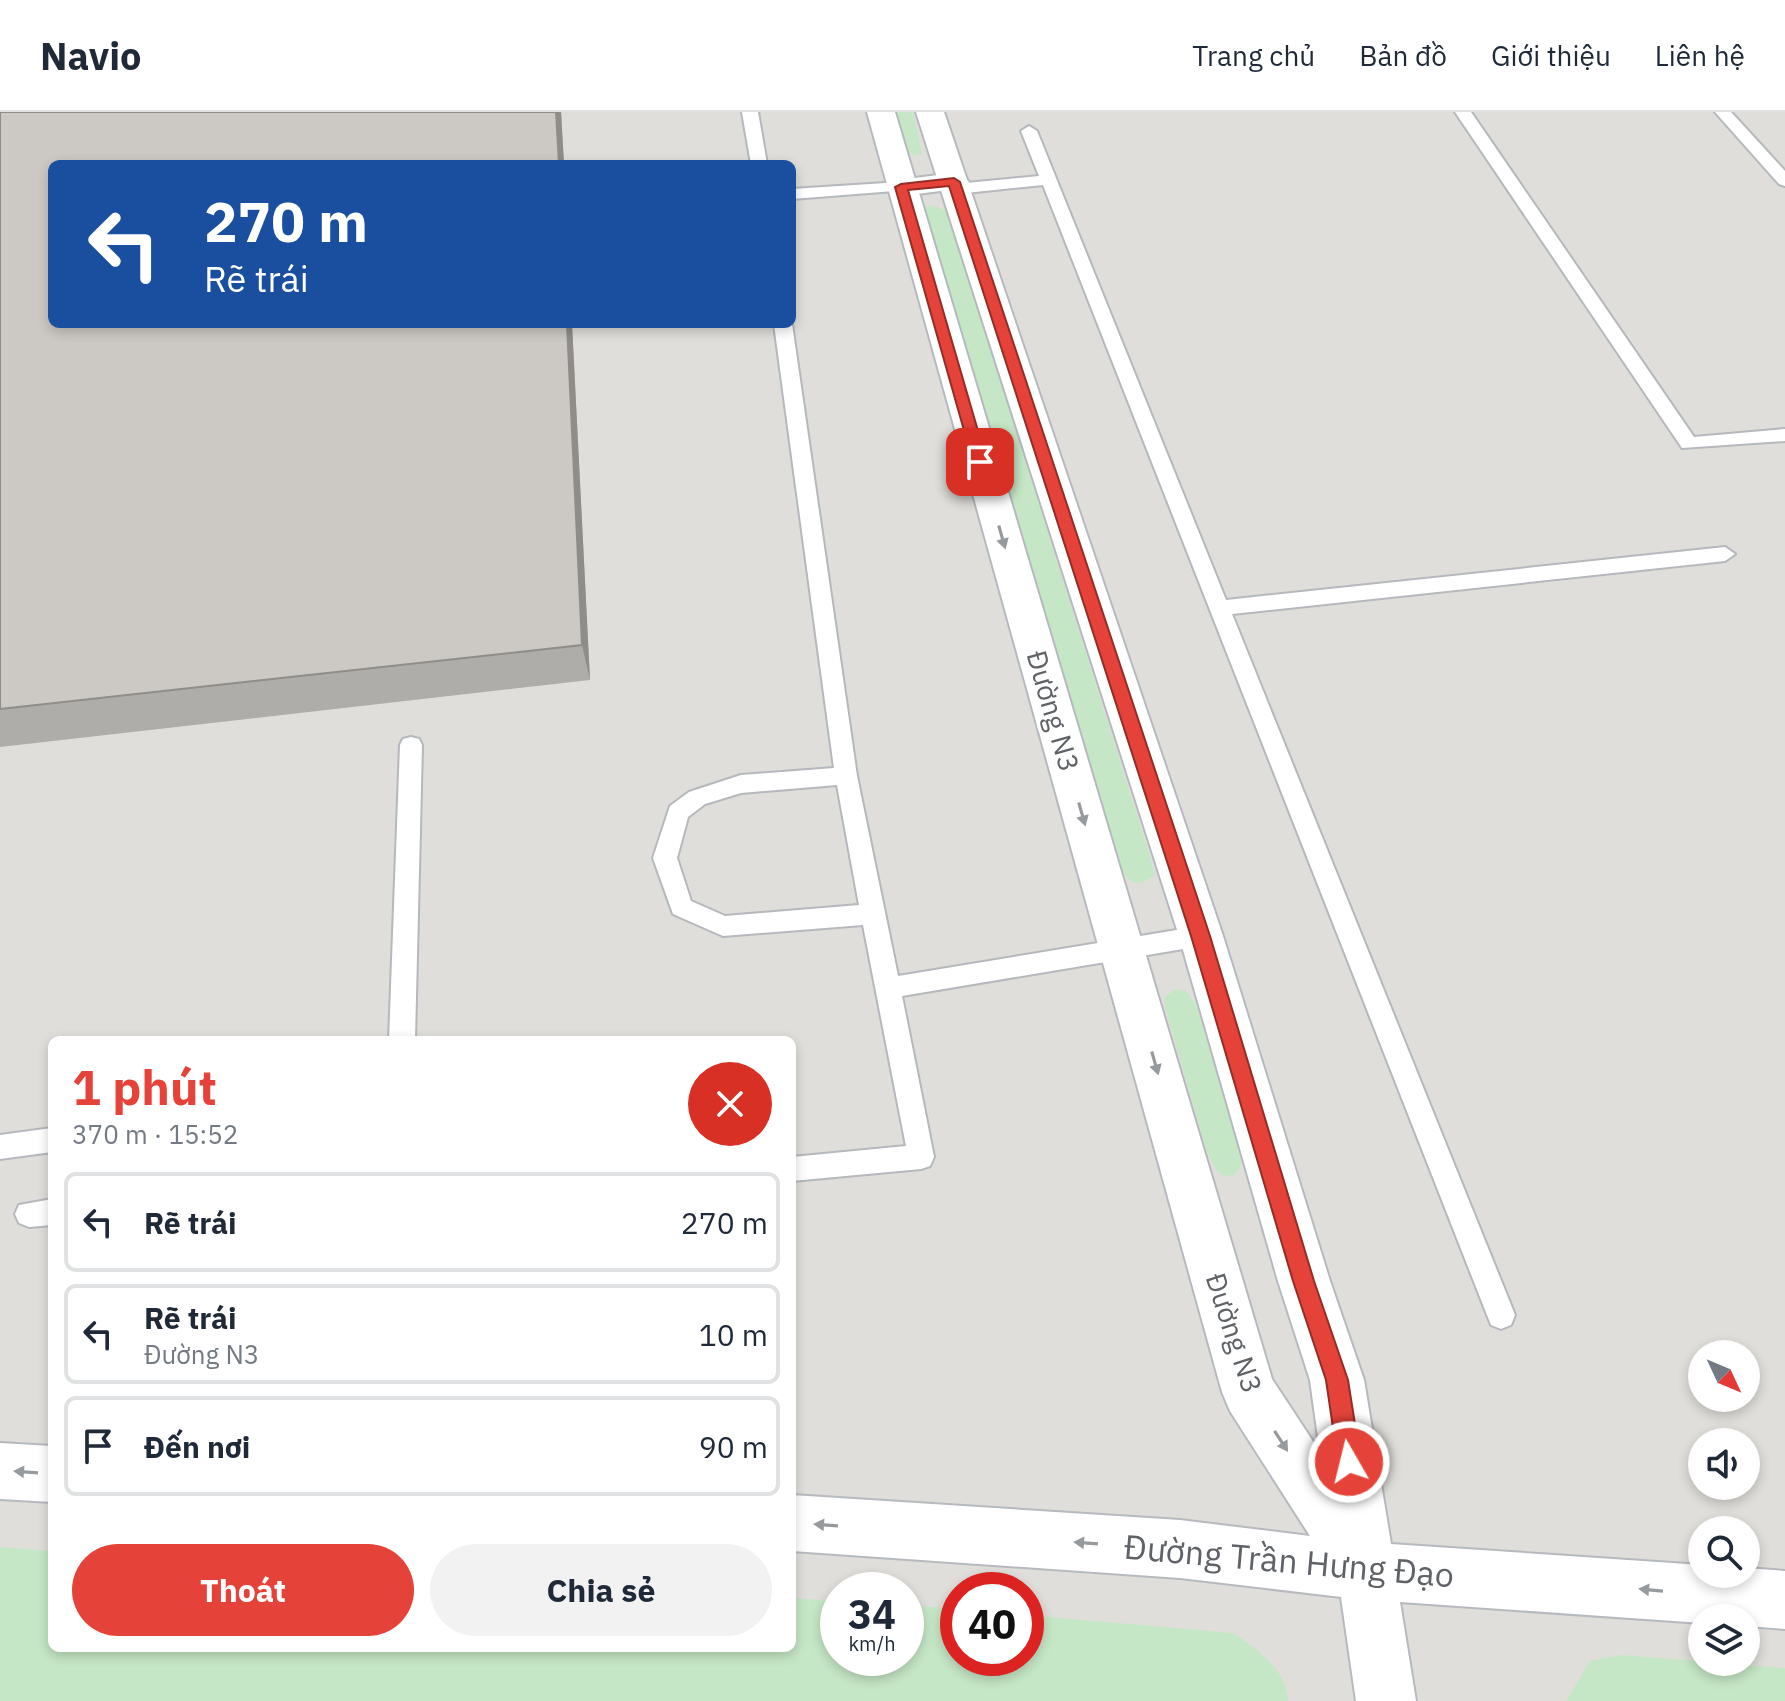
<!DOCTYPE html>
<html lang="vi">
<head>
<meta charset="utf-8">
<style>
  body { margin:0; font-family:"IBM Plex Sans",sans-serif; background:#f2f2f3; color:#1f2937; height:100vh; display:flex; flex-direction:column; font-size:30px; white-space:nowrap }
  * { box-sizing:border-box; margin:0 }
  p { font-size:26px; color:#747a83 }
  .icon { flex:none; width:44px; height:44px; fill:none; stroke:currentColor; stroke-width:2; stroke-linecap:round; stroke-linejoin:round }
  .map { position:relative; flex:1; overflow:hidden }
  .side { position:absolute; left:48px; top:924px; width:748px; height:616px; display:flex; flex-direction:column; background:#fff; border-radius:12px; box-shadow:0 4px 12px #0003 }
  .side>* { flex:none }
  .banner { position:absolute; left:48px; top:48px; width:748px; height:168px; border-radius:12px; box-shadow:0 4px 12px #0003; background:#1a4fa0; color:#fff; overflow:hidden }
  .needle { width:52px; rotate:134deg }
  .tools { position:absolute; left:1688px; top:1228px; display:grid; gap:16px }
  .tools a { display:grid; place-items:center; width:72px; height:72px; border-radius:50%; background:#fff; box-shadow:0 4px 12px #0003; font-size:40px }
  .speed { position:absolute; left:820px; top:1460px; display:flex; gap:16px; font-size:40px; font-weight:700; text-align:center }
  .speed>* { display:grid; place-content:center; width:104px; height:104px; border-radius:50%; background:#fff; box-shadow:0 4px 12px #0003; line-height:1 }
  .speed small { font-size:20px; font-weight:400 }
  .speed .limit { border:12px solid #d22; background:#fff; color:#111 }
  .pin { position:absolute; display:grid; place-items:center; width:68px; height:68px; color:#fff; margin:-34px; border-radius:16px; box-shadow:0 4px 12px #0006 }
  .me { position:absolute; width:88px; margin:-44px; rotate:352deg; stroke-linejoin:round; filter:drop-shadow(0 0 6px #0008) }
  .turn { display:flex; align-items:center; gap:28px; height:168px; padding:0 24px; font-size:36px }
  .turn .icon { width:104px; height:104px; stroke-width:2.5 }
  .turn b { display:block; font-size:56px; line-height:68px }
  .round { display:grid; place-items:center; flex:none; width:84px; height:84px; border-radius:42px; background:#f2f2f3 }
  .summary { display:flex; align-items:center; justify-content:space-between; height:136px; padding:0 24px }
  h1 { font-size:48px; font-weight:700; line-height:60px; color:#e5433a }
  .cta { display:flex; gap:16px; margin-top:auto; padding:16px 24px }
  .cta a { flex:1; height:92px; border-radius:48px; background:#e5433a; color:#fff; font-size:32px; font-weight:700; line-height:92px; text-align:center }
  .cta a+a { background:#f2f2f3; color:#1f2937 }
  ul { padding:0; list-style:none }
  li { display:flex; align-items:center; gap:24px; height:100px; margin:0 16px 12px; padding:0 8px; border:4px solid #e0e1e3; border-radius:12px }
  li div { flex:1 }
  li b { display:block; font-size:30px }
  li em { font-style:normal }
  header { display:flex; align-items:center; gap:48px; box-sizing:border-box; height:112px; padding:0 40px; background:#fff; border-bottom:2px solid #e0e1e3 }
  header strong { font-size:38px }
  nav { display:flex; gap:44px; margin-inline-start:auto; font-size:28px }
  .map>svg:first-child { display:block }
  .industrial { fill:#e0deda; fill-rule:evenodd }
  .green { fill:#c6e7c6 }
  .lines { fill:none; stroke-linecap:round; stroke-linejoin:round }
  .lane-casing { stroke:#b5b8bc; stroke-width:4 }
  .street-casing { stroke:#b5b8bc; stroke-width:4 }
  .secondary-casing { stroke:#b6babf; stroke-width:4 }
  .lane { fill:#fff; fill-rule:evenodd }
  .street { fill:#fff; fill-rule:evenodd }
  .secondary { fill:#fff; fill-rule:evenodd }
  .wall { fill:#afada9 }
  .shaded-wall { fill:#8f8d8a }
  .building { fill:#ccc9c5; stroke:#8f8d8a; stroke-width:2 }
  .oneway { fill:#979a9d }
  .route { fill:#e5433a; stroke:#952c26; stroke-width:2 }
  .labels { text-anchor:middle; stroke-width:7; stroke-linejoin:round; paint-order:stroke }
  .street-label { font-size:28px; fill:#5f6368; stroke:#fff }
  .near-street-label { font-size:34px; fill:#5f6368; stroke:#fff }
</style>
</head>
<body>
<header>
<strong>Navio</strong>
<nav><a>Trang chủ</a><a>Bản đồ</a><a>Giới thiệu</a><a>Liên hệ</a></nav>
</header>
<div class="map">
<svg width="1785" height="1589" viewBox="0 0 1785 1589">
  <rect width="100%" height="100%" fill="#f1efe8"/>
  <!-- industrial -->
  <path class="industrial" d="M0,0H1785V1589H0ZM52,52H792V212H52ZM52,928H792V1536H52ZM1702,1242H1746V1286H1702ZM1702,1330H1746V1374H1702ZM1702,1418H1746V1462H1702ZM838,1478H906V1546H838ZM958,1478H1026V1546H958ZM1702,1506H1746V1550H1702Z"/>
  <!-- green -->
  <path class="green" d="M895,0H913L922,42L914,44L906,39Z
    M931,93L945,98L950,110L1150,745L1155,763C1139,775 1130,774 1121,756L924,101L923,97Z
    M1176,877L1186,879L1196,893L1242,1045L1240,1056L1234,1063L1224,1064L1215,1057L1206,1037L1165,895L1164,885Z
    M0,1435L52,1439V1536H792V1486L838,1489V1546H906V1493L958,1497V1546H1026V1503L1233,1521C1256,1536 1288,1559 1288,1589H0Z
    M1621,1543L1785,1556V1589H1566L1590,1549Z"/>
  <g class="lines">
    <!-- lane casing -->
    <g class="lane-casing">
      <path id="lane" d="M742,0H758L767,52H751Z
        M1455,0H1471L1694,325L1785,317V329L1682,336Z
        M1715,0H1731L1785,59V74L1779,72Z
        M1029,14L1037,19L1226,488L1725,435L1735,442L1725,449L1232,502L1515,1203L1511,1213L1501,1217L1491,1213L1487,1203L1043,73L956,82L948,77L956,72L1039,64L1021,19Z
        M901,70L909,75L907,78L792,87V77Z
        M774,212H792L857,664L898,864L1201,814L1210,817L1213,824L1210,831L1201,834L902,884L934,1045L930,1054L921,1057L792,1069V1045L906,1034L863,813L723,824L673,802L653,746L670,694L689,680L741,663L834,656ZM837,673L859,793L725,804L691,789L677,746L688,705L705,692L741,681Z
        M411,625L419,627L422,633L415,928H389L400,633L403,627Z
        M52,1016V1040L0,1047V1023Z
        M52,1087V1113L29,1115L19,1111L15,1102L19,1093Z"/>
    </g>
    <!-- street casing -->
    <g class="street-casing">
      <path id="street" d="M954,61L964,64L969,70L964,76L901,84L891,81L886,75L891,69Z"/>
    </g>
    <!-- secondary casing -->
    <g class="secondary-casing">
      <path id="secondary" d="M867,0H895L1272,1267L1320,1340L1310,1268L1278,1169L1179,824L916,0H944L1223,824L1330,1169L1364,1268L1391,1432L1702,1453V1462H1746V1456L1785,1459V1517L1746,1514V1506H1702V1511L1400,1490L1416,1589H1356L1341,1485L1180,1466L792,1439V1383L1180,1408L1310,1424L1230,1299L1222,1280Z
        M0,1331L52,1334V1390L0,1387Z"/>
    </g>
    <!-- lane -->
    <use href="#lane" class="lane"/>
    <!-- street -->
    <use href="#street" class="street"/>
    <!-- secondary -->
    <use href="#secondary" class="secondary"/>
  </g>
  <!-- wall -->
  <path class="wall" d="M0,0H561L564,52H52L572,212L590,568L0,635Z"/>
  <!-- shaded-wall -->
  <path class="shaded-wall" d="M556,0H561L564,52H559Z
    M567,212H572L590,568L582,533Z"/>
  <!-- building -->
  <path class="building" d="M0,0H556L559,52H52V212H567L582,533L0,597Z"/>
  <!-- one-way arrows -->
  <defs><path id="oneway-solid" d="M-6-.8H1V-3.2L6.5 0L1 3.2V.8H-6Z" transform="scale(2)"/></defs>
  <g class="oneway">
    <use href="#oneway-solid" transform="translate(1002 425) rotate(74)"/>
    <use href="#oneway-solid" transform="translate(1082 702) rotate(74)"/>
    <use href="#oneway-solid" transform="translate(1155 951) rotate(74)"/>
    <use href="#oneway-solid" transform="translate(1281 1329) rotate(57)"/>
    <use href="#oneway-solid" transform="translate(26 1360) rotate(-176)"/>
    <use href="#oneway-solid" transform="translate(826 1413) rotate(-176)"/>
    <use href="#oneway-solid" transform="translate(1086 1431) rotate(-176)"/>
    <use href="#oneway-solid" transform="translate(1651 1478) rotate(-175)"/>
  </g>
  <!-- route -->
  <path class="route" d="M954,66L960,70L1210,824L1314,1169L1348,1268L1361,1350L1357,1358L1349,1361L1341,1358L1338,1350L1326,1268L1293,1169L1191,824L949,74L908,78L987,350L980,354L973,350L895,75L901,72Z"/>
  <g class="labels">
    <!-- street labels -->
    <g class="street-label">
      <text transform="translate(1053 599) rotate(74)" y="10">Đường N3</text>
      <text transform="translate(1234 1221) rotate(72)" y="10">Đường N3</text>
    </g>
    <!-- near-street labels -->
    <g class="near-street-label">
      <text transform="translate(1289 1449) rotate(5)" y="12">Đường Trần Hưng Đạo</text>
    </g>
  </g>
</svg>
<div class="tools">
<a><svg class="needle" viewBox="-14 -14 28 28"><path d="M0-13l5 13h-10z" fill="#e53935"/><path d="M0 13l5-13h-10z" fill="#747a83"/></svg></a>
<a><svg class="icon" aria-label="sound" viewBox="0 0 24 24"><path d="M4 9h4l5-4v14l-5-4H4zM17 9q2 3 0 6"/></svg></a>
<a><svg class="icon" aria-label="search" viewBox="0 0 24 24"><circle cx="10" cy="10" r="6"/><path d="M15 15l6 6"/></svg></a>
<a><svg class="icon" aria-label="layers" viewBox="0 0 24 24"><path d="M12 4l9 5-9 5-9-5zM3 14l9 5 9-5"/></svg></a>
</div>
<div class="speed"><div>34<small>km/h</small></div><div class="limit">40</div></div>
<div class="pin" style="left:980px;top:350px;background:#d93025"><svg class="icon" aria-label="arrive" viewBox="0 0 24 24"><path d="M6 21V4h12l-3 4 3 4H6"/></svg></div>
<svg class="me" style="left:1349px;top:1350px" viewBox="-20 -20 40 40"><circle r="17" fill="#e5433a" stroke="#fff" stroke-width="3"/><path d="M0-11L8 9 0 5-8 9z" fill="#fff"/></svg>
<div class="banner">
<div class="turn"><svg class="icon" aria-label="left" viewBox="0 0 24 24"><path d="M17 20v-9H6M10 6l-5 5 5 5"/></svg><div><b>270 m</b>Rẽ trái</div></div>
</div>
<section class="side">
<div class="summary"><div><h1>1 phút</h1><p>370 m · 15:52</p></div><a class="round" style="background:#d93025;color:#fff"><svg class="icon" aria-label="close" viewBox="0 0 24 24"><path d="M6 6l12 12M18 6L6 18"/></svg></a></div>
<ul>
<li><svg class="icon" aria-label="left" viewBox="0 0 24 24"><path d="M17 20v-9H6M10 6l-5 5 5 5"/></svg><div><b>Rẽ trái</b></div><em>270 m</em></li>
<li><svg class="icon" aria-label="left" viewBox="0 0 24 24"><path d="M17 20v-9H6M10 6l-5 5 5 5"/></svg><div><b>Rẽ trái</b><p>Đường N3</p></div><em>10 m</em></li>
<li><svg class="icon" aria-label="arrive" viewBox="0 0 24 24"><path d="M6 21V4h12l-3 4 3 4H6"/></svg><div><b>Đến nơi</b></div><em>90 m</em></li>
</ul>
<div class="cta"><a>Thoát</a><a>Chia sẻ</a></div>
</section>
</div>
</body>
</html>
